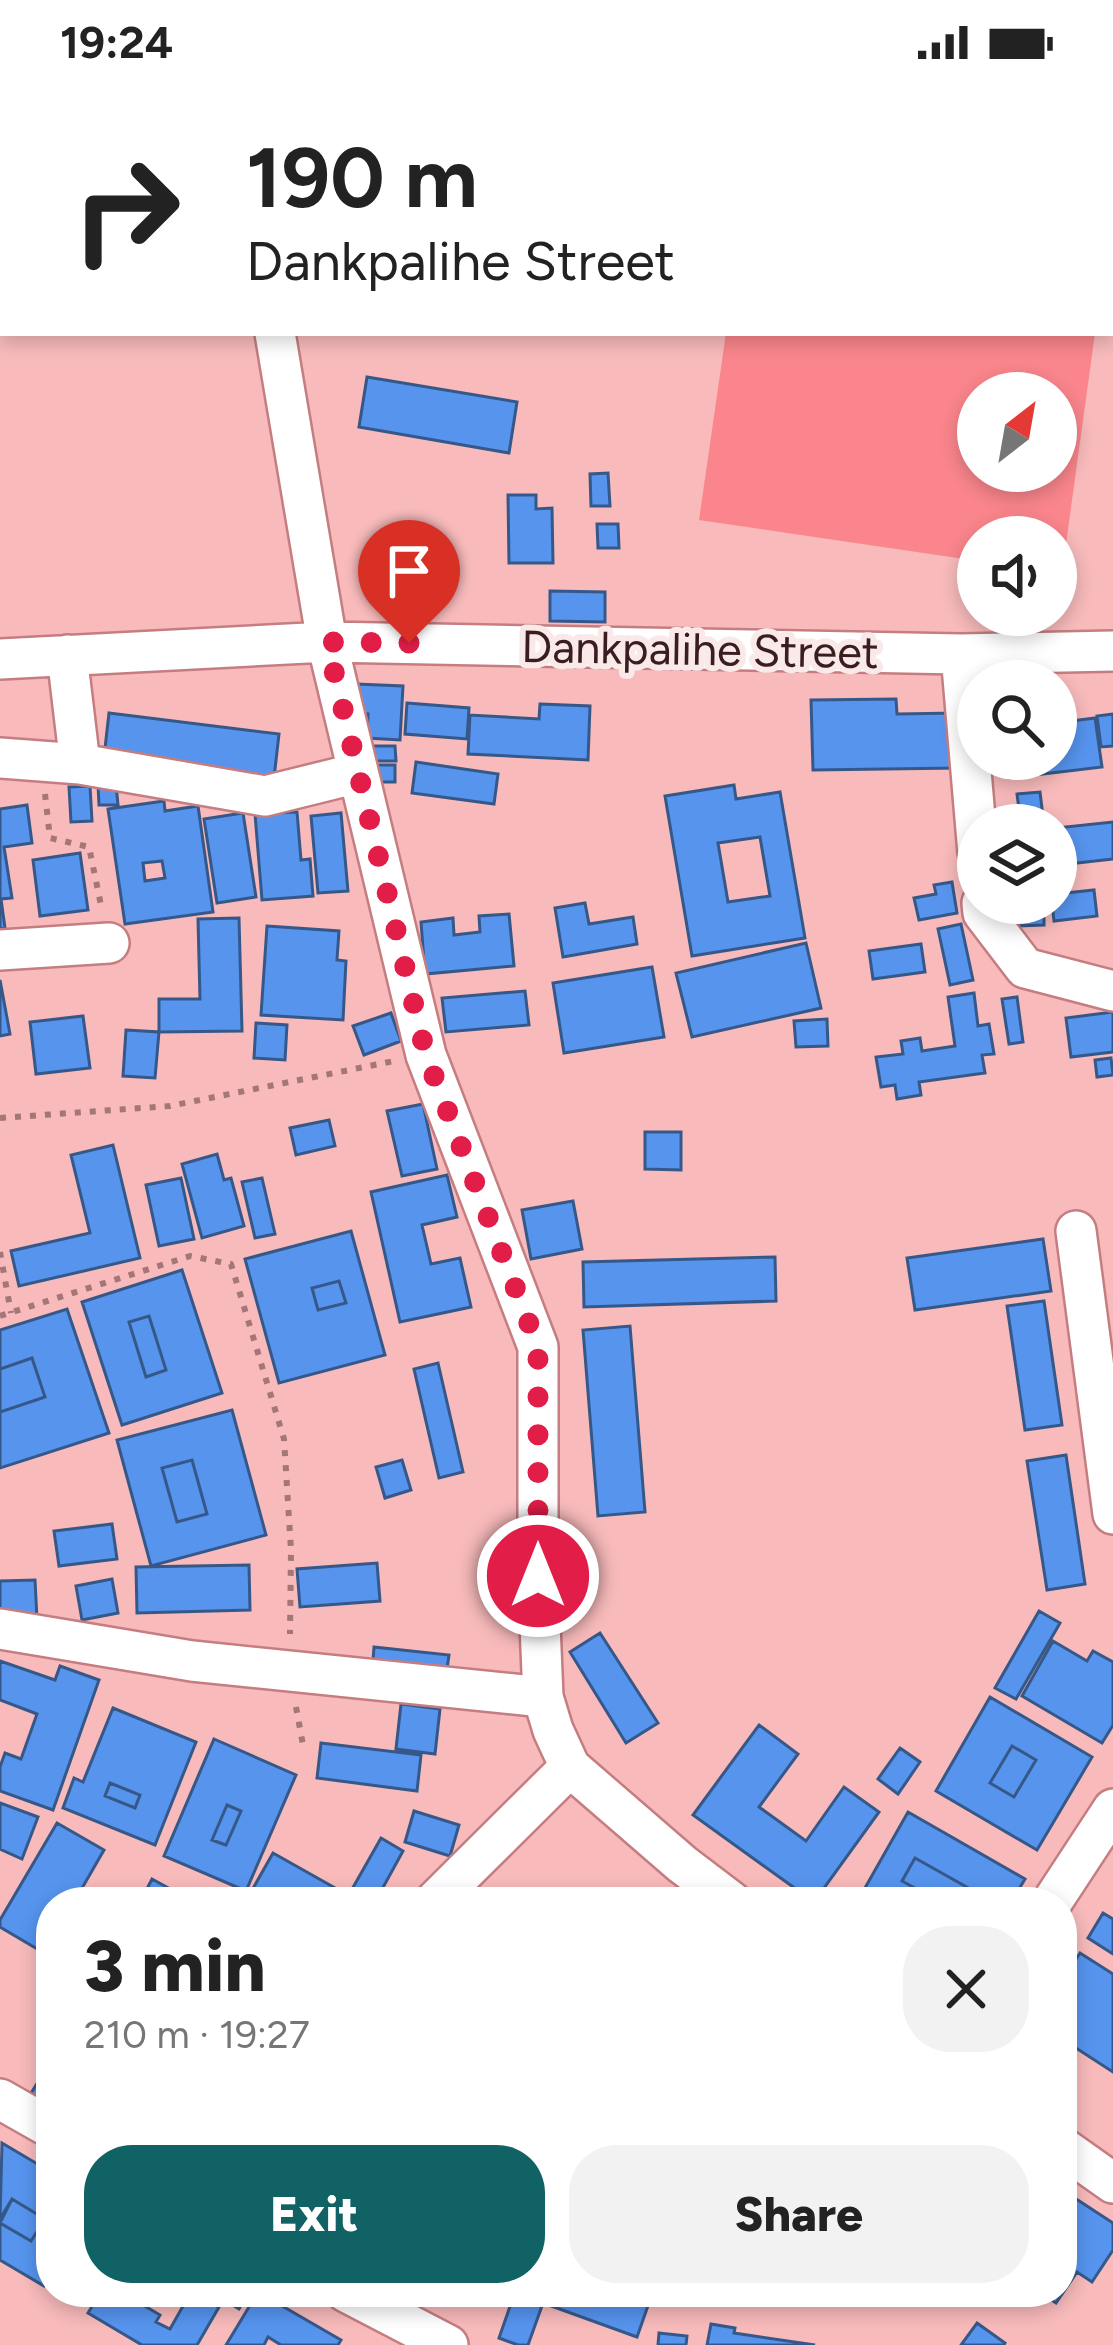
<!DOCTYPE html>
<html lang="en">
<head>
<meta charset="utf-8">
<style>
  body { margin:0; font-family:Figtree,sans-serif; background:#f2f2f2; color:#222; height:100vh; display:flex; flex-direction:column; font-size:45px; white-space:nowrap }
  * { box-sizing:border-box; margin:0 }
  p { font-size:39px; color:#767676 }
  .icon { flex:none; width:66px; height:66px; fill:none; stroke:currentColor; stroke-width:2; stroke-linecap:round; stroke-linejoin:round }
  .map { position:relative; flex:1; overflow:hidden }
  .side { position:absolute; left:36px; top:1803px; width:1041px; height:420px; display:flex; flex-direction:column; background:#fff; border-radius:48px; box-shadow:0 6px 18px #0003 }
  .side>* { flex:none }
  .banner { position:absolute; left:0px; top:0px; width:1113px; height:252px; box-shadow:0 6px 18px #0003; background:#fff; color:#222; overflow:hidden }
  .needle { width:78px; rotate:31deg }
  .fabs { position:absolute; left:957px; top:288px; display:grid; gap:24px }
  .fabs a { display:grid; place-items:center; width:120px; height:120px; border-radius:50%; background:#fff; box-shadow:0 6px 18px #0003; font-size:60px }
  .pin { position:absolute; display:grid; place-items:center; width:102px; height:102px; color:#fff; margin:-123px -51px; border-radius:50% 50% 50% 0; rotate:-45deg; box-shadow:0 0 12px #0007 }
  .pin .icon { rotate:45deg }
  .me { position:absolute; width:132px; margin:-66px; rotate:0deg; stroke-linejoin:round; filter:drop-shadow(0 0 9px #0008) }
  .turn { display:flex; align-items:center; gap:42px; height:252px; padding:0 48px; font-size:54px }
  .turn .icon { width:156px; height:156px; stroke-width:2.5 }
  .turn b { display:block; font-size:84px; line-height:102px }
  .round { display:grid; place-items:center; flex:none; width:126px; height:126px; border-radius:48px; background:#f2f2f2 }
  .headline { display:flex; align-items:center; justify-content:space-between; height:204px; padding:0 48px }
  h1 { font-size:72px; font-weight:800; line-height:90px }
  .action { display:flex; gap:24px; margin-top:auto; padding:24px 48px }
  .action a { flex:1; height:138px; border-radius:48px; background:#116264; color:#fff; font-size:48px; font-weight:800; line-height:138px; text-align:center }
  .action a+a { background:#f2f2f2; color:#222 }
  .status { display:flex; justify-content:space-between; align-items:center; height:84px; padding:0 60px; background:#fff; direction:ltr }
  .status svg { height:33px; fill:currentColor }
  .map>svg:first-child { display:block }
  .green { fill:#fa858c; fill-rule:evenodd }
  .building { fill:#5694ee; stroke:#365889; stroke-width:3; fill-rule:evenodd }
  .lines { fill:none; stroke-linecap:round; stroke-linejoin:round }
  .minor-casing { stroke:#c57d80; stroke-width:44 }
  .path { stroke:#a57677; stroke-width:6; stroke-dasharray:6 9; stroke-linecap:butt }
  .minor { stroke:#fff; stroke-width:39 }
  .route { stroke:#e11d48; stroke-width:21; stroke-dasharray:0 37.8 }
  .labels { text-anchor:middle; stroke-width:12; stroke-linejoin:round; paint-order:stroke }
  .street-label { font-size:45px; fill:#3a1d1f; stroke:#f9e9e9 }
</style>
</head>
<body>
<div class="status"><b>19:24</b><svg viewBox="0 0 49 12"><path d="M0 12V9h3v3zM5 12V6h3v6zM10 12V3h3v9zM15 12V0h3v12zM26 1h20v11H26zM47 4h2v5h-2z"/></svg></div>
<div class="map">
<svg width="1113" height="2261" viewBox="0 0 1113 2261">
  <rect width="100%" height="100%" fill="#f8babb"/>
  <!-- green -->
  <path class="green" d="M726,249H1095L1062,489L1056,488V453H978V477L699,436ZM978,309H1056V387H978Z"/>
  <!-- building -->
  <path class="building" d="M367,293L517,318L509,369L359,343Z
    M608,389L610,422H591L590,390Z
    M508,411H536V425L552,424L553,479H509Z
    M597,440H618L619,464H598Z
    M550,507L605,508V538L550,537Z
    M356,600L403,602L400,656L367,654L368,630L354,629Z
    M896,615L897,630L957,629L958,684L813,686L811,616Z
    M407,619L469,624L467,655L405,650Z
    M540,620L590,622L588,676L468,670L470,631L539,635Z
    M109,629L279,650L274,694L104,673Z
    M1113,630V662L1101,663L1097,632Z
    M1095,634L1102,683L1009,694L1006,675H1056V639Z
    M371,662H395L396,677H371Z
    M416,678L498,690L494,720L412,709Z
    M370,681H395V698H371Z
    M116,700L118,721H99L98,701Z
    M734,701L736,715L780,708L805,854L692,872L665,712ZM760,753L770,812L728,818L718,759Z
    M90,702L92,737L71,738L69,703Z
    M1040,708L1044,741H1021L1017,710Z
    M164,717L165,727L198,722L213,828L125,840L108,725ZM162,777L165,794L145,797L143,779Z
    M27,721L32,759L4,763L12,814L1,815L5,844L0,845V725Z
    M297,728L301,776L310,775L313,812L262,816L255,730Z
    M243,729L256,813L217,819L204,735Z
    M341,729L348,807L318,809L311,732Z
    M1113,738V775L1059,781L1056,744Z
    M80,769L88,826L40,832L33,776Z
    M952,798L957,829L919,836L914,814L936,810L934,801Z
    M1094,806L1097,832L1054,837L1052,819H1056V810Z
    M585,819L589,840L633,833L637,860L563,873L555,824Z
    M1016,819H1044V841L1017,842Z
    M509,830L514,882L425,890L421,838L453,834L454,851L480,848L479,832Z
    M239,834L242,947L159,948V915H200L198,835Z
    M961,840L973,896L950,901L938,845Z
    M267,842L339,847L337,876L346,877L343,936L261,931Z
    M806,859L821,924L692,953L676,889Z
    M921,860L925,888L873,895L869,867Z
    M652,883L664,953L564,969L553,899Z
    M0,896L10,950L0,952Z
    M525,907L529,941L446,948L442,914Z
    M974,909L978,942L989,940L994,970L982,971L985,989L919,998L921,1011L897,1015L895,1001L881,1003L876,973L903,970L901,957L920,954L922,967L955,962L948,913Z
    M1017,913L1023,958L1009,960L1002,915Z
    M1113,928V968L1071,973L1066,934Z
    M391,929L401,957L364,971L353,942Z
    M83,932L90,984L36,990L30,938Z
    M827,935L828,962L796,963L794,937Z
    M256,939L287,941L285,976L254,974Z
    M126,946L159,948L155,994L123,992Z
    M1111,974L1113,991L1097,993L1095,976Z
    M423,1020L437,1085L402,1092L387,1027Z
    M329,1036L335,1062L296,1071L290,1044Z
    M645,1048H681V1086L645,1085Z
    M113,1061L140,1174L19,1202L11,1167L90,1149L71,1071Z
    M217,1070L224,1096L231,1094L244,1142L202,1154L182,1080Z
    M447,1091L457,1133L422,1141L431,1180L460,1174L471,1223L400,1238L371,1108Z
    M181,1094L194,1155L159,1162L146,1101Z
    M262,1094L275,1150L255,1154L242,1098Z
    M573,1117L582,1165L531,1175L522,1126Z
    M351,1147L385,1271L279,1299L245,1175ZM339,1197L346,1219L318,1226L312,1204Z
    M1043,1155L1051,1207L915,1226L907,1174Z
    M775,1173L776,1217L584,1223L583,1178Z
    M182,1186L222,1309L122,1341L82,1218ZM149,1232L166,1286L146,1293L129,1238Z
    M339,1197L346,1219L318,1226L312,1204Z
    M1044,1217L1062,1341L1025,1346L1007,1222Z
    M67,1225L109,1349L0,1384V1328L45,1313L32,1274L0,1285V1246Z
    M149,1232L166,1286L146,1293L129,1238Z
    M630,1242L645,1428L598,1432L583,1246Z
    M32,1274L45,1313L0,1328V1285Z
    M438,1279L463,1388L439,1394L414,1285Z
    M232,1326L266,1451L151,1482L117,1356ZM192,1376L207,1430L177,1438L162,1384Z
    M1066,1371L1085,1500L1047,1506L1027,1377Z
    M192,1376L207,1430L177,1438L162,1384Z
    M402,1376L411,1406L385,1414L376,1383Z
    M112,1440L117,1475L59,1482L54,1447Z
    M377,1479L380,1517L300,1523L297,1485Z
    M249,1481L250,1526L137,1529L136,1483Z
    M112,1495L118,1529L82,1536L76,1502Z
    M35,1496L37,1535L0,1536V1497Z
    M1039,1527L1060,1539L1016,1615L995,1604Z
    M600,1549L658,1639L626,1659L570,1568Z
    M1053,1557L1087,1577L1093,1567L1113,1578V1641L1102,1659L1022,1612Z
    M374,1563L449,1571L445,1599L372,1590Z
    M0,1577L55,1596L60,1582L99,1596L53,1726L0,1707V1683L5,1669L21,1675L37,1630L0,1616Z
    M990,1613L1092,1673L1037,1766L936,1707ZM1012,1662L1036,1676L1014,1713L990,1699Z
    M401,1620L440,1625L435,1670L396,1665Z
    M113,1624L196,1658L155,1761L63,1724L74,1694L83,1698ZM110,1699L140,1711L135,1724L105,1712Z
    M759,1641L798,1670L759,1723L806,1757L844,1703L879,1728L814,1818L693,1731Z
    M214,1655L296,1691L246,1807L164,1772ZM227,1721L241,1727L226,1761L212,1756Z
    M321,1659L421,1671L417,1707L317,1694Z
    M1012,1662L1036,1676L1014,1713L990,1699Z
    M900,1664L920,1678L898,1710L878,1695Z
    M110,1699L140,1711L135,1724L105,1712Z
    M0,1719L38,1733L22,1775L0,1765Z
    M227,1721L241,1727L226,1761L212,1756Z
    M414,1727L459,1741L450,1772L405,1758Z
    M908,1728L1025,1795L1011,1818H965L972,1806L915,1774L902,1797L933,1814L930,1818H857Z
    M57,1739L104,1766L74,1818H51V1857L44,1869L0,1843V1836Z
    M381,1754L403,1767L375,1818H371L351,1807Z
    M273,1769L337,1805L330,1818H253L247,1815Z
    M915,1774L972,1806L965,1818H930L933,1814L902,1797Z
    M152,1795L194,1818H140Z
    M1103,1829L1113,1835V1870L1088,1854Z
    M1080,1869L1113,1890V1988L1062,1955V1887L1067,1889Z
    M51,1977V2028L28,2014Z
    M2,2059L51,2088V2192L44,2202L0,2176V2139L31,2157L45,2135L12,2115L0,2135Z
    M1064,2107L1113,2139V2166L1092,2198L1077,2188L1056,2219L1039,2208H1062Z
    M12,2115L45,2135L31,2157L0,2139Z
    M101,2208H121L160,2231L156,2238L170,2245L191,2208L219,2223L197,2261H142L88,2229Z
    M211,2208H249L239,2225Z
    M258,2208L341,2256L338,2261H281L268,2253L264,2261H226Z
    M515,2208H626L650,2216L637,2253L543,2219L528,2261H518L499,2254Z
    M977,2239L1005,2259L1004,2261H961Z
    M711,2240L735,2244L734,2249L815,2261H707Z
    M659,2249L687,2252L686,2261H658Z"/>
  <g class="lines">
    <!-- minor casing -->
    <g class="minor-casing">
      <path id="minor" d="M1045,0L1063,3
        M308,3L313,2
        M1110,11L1113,12
        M0,38H3
        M275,249L327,558L426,971L538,1263V1492L543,1613L553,1646L570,1683L682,1780L732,1818
        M961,570L978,769
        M67,571L80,680
        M0,575L327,558L961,570L1113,567
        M0,674L80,680L265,712L358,689
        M982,819L983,829L1025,884L1113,907
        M0,866L109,859
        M1076,1147L1113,1430
        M0,1545L192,1577L543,1613
        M434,1818L570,1683
        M1052,1818L1113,1725
        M0,2015L51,2044
        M1062,2063L1113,2099
        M346,2208L448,2261"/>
    </g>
    <!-- path -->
    <path class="path" d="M45,710L50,754L89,763L102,826
      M0,1034L170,1022L394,977
      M0,1168L11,1229
      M0,1232L190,1172L231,1180L284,1355L291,1466L290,1550
      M296,1623L303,1661"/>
    <!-- minor -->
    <use href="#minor" class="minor"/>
  </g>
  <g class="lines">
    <!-- route -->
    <path class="route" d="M409,559L327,558L426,971L538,1263V1492"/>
  </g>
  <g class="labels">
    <!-- street labels -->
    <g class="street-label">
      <text transform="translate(700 565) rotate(1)" y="16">Dankpalihe Street</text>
    </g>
  </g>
</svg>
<div class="fabs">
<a><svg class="needle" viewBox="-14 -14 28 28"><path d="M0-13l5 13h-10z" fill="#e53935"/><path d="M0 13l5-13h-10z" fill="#767676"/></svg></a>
<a><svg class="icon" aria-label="sound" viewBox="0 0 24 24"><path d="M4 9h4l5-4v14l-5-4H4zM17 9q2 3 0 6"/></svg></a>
<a><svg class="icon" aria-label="search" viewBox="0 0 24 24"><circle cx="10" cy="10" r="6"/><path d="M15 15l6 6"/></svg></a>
<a><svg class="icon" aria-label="layers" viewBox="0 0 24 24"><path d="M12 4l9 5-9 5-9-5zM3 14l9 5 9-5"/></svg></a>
</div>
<div class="pin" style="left:409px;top:559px;background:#d93025"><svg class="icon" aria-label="arrive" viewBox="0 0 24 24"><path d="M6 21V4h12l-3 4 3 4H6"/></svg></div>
<svg class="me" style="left:538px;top:1492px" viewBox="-20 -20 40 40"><circle r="17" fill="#e11d48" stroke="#fff" stroke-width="3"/><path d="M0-11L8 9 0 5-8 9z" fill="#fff"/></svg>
<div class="banner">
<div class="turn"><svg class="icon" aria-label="right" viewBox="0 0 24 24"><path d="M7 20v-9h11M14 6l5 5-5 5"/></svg><div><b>190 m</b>Dankpalihe Street</div></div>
</div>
<section class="side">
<div class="headline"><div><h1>3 min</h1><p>210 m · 19:27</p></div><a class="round"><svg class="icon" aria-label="close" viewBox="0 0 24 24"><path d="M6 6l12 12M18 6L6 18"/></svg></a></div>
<div class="action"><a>Exit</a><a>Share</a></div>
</section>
</div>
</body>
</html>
